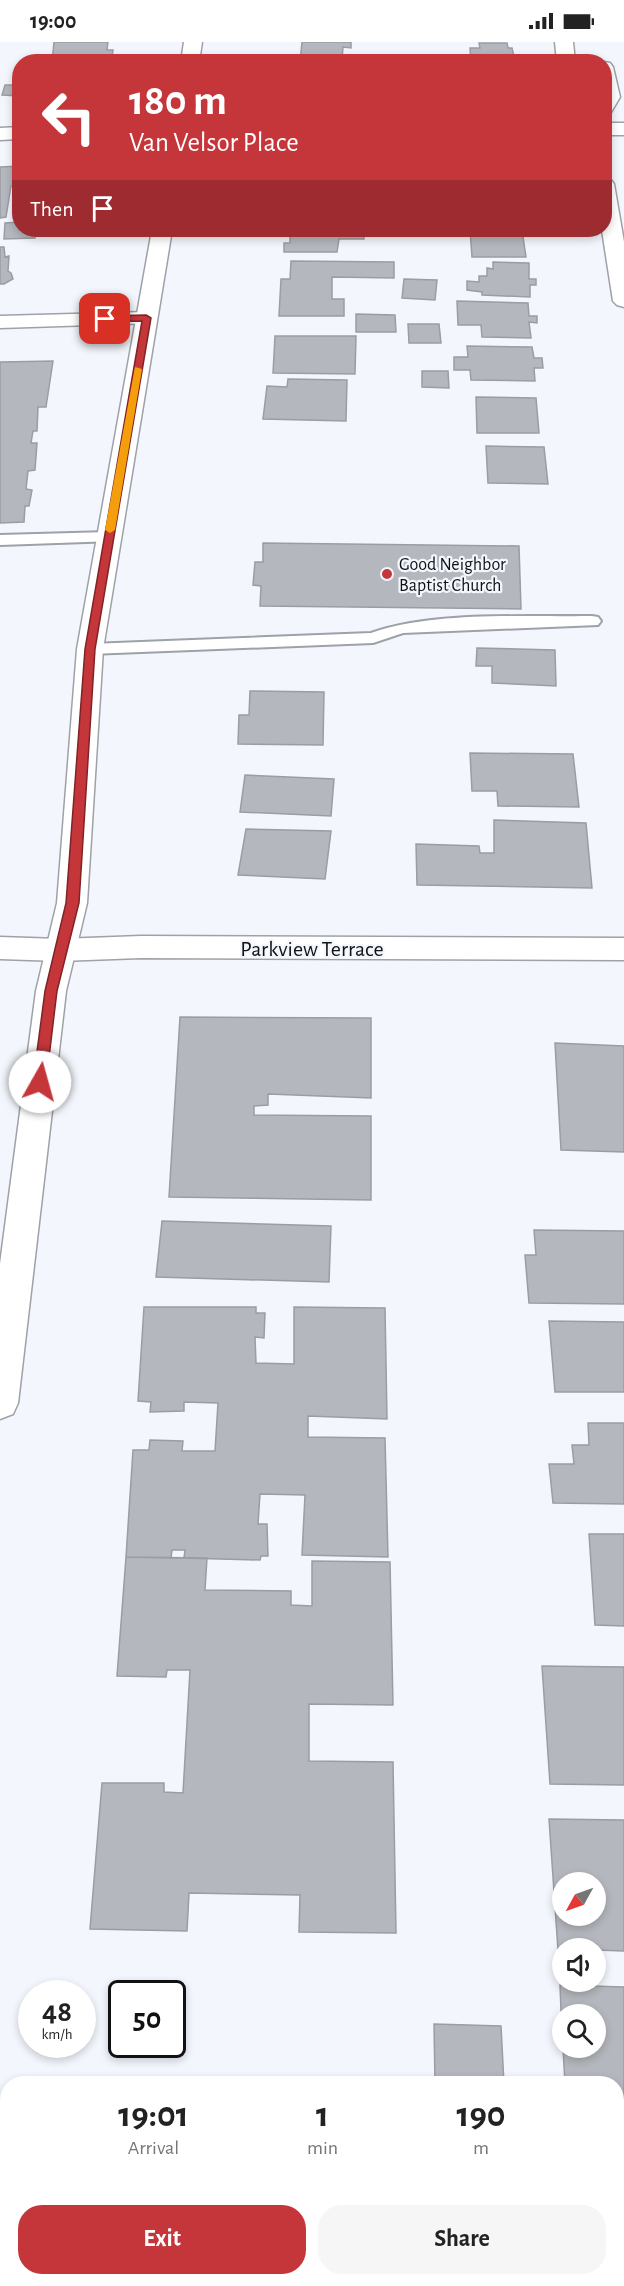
<!DOCTYPE html>
<html lang="en">
<head>
<meta charset="utf-8">
<style>
  body { margin:0; font-family:"Alegreya Sans",sans-serif; background:#f6f6f6; color:#222; height:100vh; display:flex; flex-direction:column; font-size:22px; white-space:nowrap }
  * { box-sizing:border-box; margin:0 }
  p { font-size:20px; color:#767676 }
  .icon { flex:none; width:33px; height:33px; fill:none; stroke:currentColor; stroke-width:2; stroke-linecap:round; stroke-linejoin:round }
  .map { position:relative; flex:1; overflow:hidden }
  .sheet { position:absolute; left:0px; top:2034px; width:624px; height:210px; display:flex; flex-direction:column; background:#fff; border-radius:24px 24px 0 0; box-shadow:0 3px 9px #0003 }
  .sheet>* { flex:none }
  .banner { position:absolute; left:12px; top:12px; width:600px; height:183px; border-radius:24px; box-shadow:0 3px 9px #0003; background:#c5363b; color:#fff; overflow:hidden }
  .needle { width:39px; rotate:230deg }
  .buttons { position:absolute; left:552px; top:1830px; display:grid; gap:12px }
  .buttons a { display:grid; place-items:center; width:54px; height:54px; border-radius:50%; background:#fff; box-shadow:0 3px 9px #0003; font-size:30px }
  .speed { position:absolute; left:18px; top:1938px; display:flex; gap:12px; font-size:30px; font-weight:700; text-align:center }
  .speed>* { display:grid; place-content:center; width:78px; height:78px; border-radius:50%; background:#fff; box-shadow:0 3px 9px #0003; line-height:1 }
  .speed small { font-size:15px; font-weight:400 }
  .speed .limit { border:3px solid #111; border-radius:9px; background:#fff; color:#111 }
  .pin { position:absolute; display:grid; place-items:center; width:51px; height:51px; color:#fff; margin:-26px; border-radius:12px; box-shadow:0 3px 9px #0006 }
  .me { position:absolute; width:66px; margin:-33px; rotate:7deg; stroke-linejoin:round; filter:drop-shadow(0 0 4px #0008) }
  .turn { display:flex; align-items:center; gap:21px; height:126px; padding:0 18px; font-size:27px }
  .turn .icon { width:78px; height:78px; stroke-width:2.5 }
  .turn b { display:block; font-size:42px; line-height:51px }
  .then { display:flex; align-items:center; height:57px; padding:0 18px; background:#0003; gap:12px; font-size:22px }
  .eta { display:flex; justify-content:space-evenly; align-items:center; height:102px; text-align:center }
  .eta b { font-size:36px; font-weight:700; line-height:42px }
  .button { display:flex; gap:12px; margin-top:auto; padding:12px 18px }
  .button a { flex:1; height:69px; border-radius:24px; background:#c5363b; color:#fff; font-size:24px; font-weight:700; line-height:69px; text-align:center }
  .button a+a { background:#f6f6f6; color:#222 }
  .status { display:flex; justify-content:space-between; align-items:center; height:42px; padding:0 30px; background:#fff; direction:ltr }
  .status svg { height:16px; fill:currentColor }
  .map>svg:first-child { display:block }
  .building { fill:#b4b7bd; stroke:#9a9da3; stroke-width:1.5; fill-rule:evenodd }
  .lines { fill:none; stroke-linecap:round; stroke-linejoin:round }
  .service-casing { stroke:#9ea1a7; stroke-width:4 }
  .minor-casing { stroke:#9ea1a7; stroke-width:3 }
  .secondary-casing { stroke:#9ea1a7; stroke-width:3 }
  .service { fill:#fff; fill-rule:evenodd }
  .minor { fill:#fff; fill-rule:evenodd }
  .secondary { fill:#fff; fill-rule:evenodd }
  .route { fill:#c5363b; stroke:#802326; stroke-width:1.5 }
  .slow { fill:#f59e0b }
  .poi-dot { fill:#c5363b; stroke:#f3f7fd; stroke-width:2 }
  .labels { text-anchor:middle; stroke-width:4.5; stroke-linejoin:round; paint-order:stroke }
  .far-poi-label { font-size:18px; fill:#111214; stroke:#f3f7fd; text-anchor:start }
  .street-label { font-size:22px; fill:#111214; stroke:#f3f7fd }
</style>
</head>
<body>
<div class="status"><b>19:00</b><svg viewBox="0 0 49 12"><path d="M0 12V9h3v3zM5 12V6h3v6zM10 12V3h3v9zM15 12V0h3v12zM26 1h20v11H26zM47 4h2v5h-2z"/></svg></div>
<div class="map">
<svg width="624" height="2244" viewBox="0 0 624 2244">
  <rect width="100%" height="100%" fill="#f3f7fd"/>
  <!-- building -->
  <path class="building" d="M54,0H108L107,8H113L112,15H107L106,20H52Z
    M302,0H351V6L343,5L342,17H331V20H300Z
    M479,1H507L508,6H512L514,15H517L518,20H471L470,6H480Z
    M366,13H398V20H365Z
    M5,43H20V54L2,53Z
    M20,124V144H11L6,175L0,176V125Z
    M20,180V188H35V196L4,197L5,181Z
    M290,188H363L364,197H339L337,210H284V201H290Z
    M470,188H522L526,215H472Z
    M0,205H4L5,215L9,214L8,229L11,231L13,237L4,242H0Z
    M291,219L394,220V236L332,235V257H344V274H279L281,237H290Z
    M493,220L529,221V237H536V243H530V255L482,253V250L467,248V239L479,240V234H487V226L493,227Z
    M404,237L437,238L435,258L402,256Z
    M457,259L528,261L529,274H537V281L529,280L531,296L482,295L481,283H458Z
    M356,272L395,273L396,290H356Z
    M408,282H439L441,301H409Z
    M275,294H356L355,332L273,331Z
    M467,304L532,305L534,316H542L543,326H534L535,339L471,338L470,328H454V315H468Z
    M53,319L46,365H38L37,389H33L31,401H37L35,428L28,429L26,447L32,448L29,464H25L24,480L0,481V320Z
    M422,329H448L449,346L422,345Z
    M288,337L347,338L346,379L263,377L267,344L287,345Z
    M476,355L536,356L539,391H477Z
    M486,404L544,405L548,442L488,441Z
    M263,501L519,504L521,567L260,564L261,544L253,543L255,520H263Z
    M477,606L555,608L556,644L492,641V624H476Z
    M250,649L324,650L323,703L238,702L239,673H249Z
    M470,711L573,712L579,765L498,764L497,749H472Z
    M245,733L334,737L331,774L240,770Z
    M494,778L586,781L592,846L417,843L416,802L479,804L480,811H494Z
    M246,787L331,789L325,837L238,833Z
    M180,975L371,976V1056L268,1052V1063L254,1064V1073L371,1074V1158L169,1155Z
    M555,1001L624,1004V1110L561,1108Z
    M162,1179L331,1184L329,1240L156,1235Z
    M534,1188L624,1189V1262L529,1261L525,1213H536Z
    M144,1265H256V1271H265L264,1296L255,1295L256,1321L294,1322V1265L385,1266L387,1377L308,1374V1395L385,1396L388,1515L302,1513L305,1453L260,1452L258,1482H267L268,1514H261L260,1518L184,1516L185,1508H172L171,1516L126,1515L133,1408H149L150,1398L183,1399L182,1409H215L218,1361L184,1360V1369L150,1370L151,1360L138,1359Z
    M549,1279L624,1280V1350H555Z
    M588,1381H624V1462L553,1461L549,1422H574L572,1403H589Z
    M589,1492H624V1584L595,1583Z
    M126,1515L207,1516L205,1548L291,1549V1563L312,1564V1519L390,1520L393,1663L309,1662V1719L393,1720L396,1891L299,1890L300,1853L189,1851L187,1889L90,1887L102,1741H164V1750L183,1751L190,1628H167L166,1635L117,1634Z
    M542,1624L624,1625V1743L550,1742Z
    M549,1777L624,1778V1909L596,1908V1906L558,1908ZM562,1840H596V1874H562Z
    M560,1943L624,1945V2092H616V2042H565L563,2006H596V1972H562V1995Z
    M434,1982L501,1984L504,2042H435Z
    M616,2133H624V2244H578V2236H616Z"/>
  <g class="lines">
    <!-- service casing -->
    <g class="service-casing">
      <path id="service" d="M109,490L117,495L115,499L0,503V493Z
        M592,574L598,575L601,579L598,583L403,591L373,601L90,612L84,611L81,607L84,603L90,602L371,591C433,569 525,575 592,574Z"/>
    </g>
    <!-- minor casing -->
    <g class="minor-casing">
      <path id="minor" d="M555,0H573L575,20H557Z
        M604,20L610,21L613,25L620,55L610,72L604,73Z
        M604,81H624V93H604Z
        M604,136L611,138L614,142L624,200V265L617,263L613,259L602,188H604Z
        M146,270L154,271L157,276L154,281L0,286V274Z
        M141,894L624,896V918L141,916L60,919L0,917V895L60,897Z"/>
    </g>
    <!-- secondary casing -->
    <g class="secondary-casing">
      <path id="secondary" d="M184,0H202L199,20H181Z
        M20,85V97L0,98V86Z
        M152,188H172L103,607L87,861L66,949L18,1361L13,1372L0,1377V1222L36,949L57,861L77,607Z"/>
    </g>
    <!-- service -->
    <use href="#service" class="service"/>
    <!-- minor -->
    <use href="#minor" class="minor"/>
    <!-- secondary -->
    <use href="#secondary" class="secondary"/>
  </g>
  <!-- route -->
  <path class="route" d="M146,273L151,276L95,607L79,861L57,949L46,1040L40,1045L33,1040L45,949L66,861L85,607L142,279L105,280L100,277L105,274Z"/>
  <!-- slow -->
  <path class="slow" d="M135,325L142,327L115,488L110,491L105,488Z"/>
  <!-- markers -->
  <circle class="poi-dot" cx="387" cy="532" r="6"/>
  <g class="labels">
    <!-- far-poi labels -->
    <g class="far-poi-label">
      <text x="399" y="528">Good Neighbor<tspan x="399" dy="21">Baptist Church</tspan></text>
    </g>
    <!-- street labels -->
    <g class="street-label">
      <text x="312" y="914">Parkview Terrace</text>
    </g>
  </g>
</svg>
<div class="buttons">
<a><svg class="needle" viewBox="-14 -14 28 28"><path d="M0-13l5 13h-10z" fill="#e53935"/><path d="M0 13l5-13h-10z" fill="#767676"/></svg></a>
<a><svg class="icon" aria-label="sound" viewBox="0 0 24 24"><path d="M4 9h4l5-4v14l-5-4H4zM17 9q2 3 0 6"/></svg></a>
<a><svg class="icon" aria-label="search" viewBox="0 0 24 24"><circle cx="10" cy="10" r="6"/><path d="M15 15l6 6"/></svg></a>
</div>
<div class="speed"><div>48<small>km/h</small></div><div class="limit">50</div></div>
<div class="pin" style="left:105px;top:277px;background:#d93025"><svg class="icon" aria-label="arrive" viewBox="0 0 24 24"><path d="M6 21V4h12l-3 4 3 4H6"/></svg></div>
<svg class="me" style="left:40px;top:1040px" viewBox="-20 -20 40 40"><circle r="19" fill="#fff"/><path d="M0-13L10 11 0 6-10 11z" fill="#c5363b"/></svg>
<div class="banner">
<div class="turn"><svg class="icon" aria-label="left" viewBox="0 0 24 24"><path d="M17 20v-9H6M10 6l-5 5 5 5"/></svg><div><b>180 m</b>Van Velsor Place</div></div>
<div class="then">Then<svg class="icon" aria-label="arrive" viewBox="0 0 24 24"><path d="M6 21V4h12l-3 4 3 4H6"/></svg></div>
</div>
<section class="sheet">
<div class="eta">
<div><b>19:01</b><p>Arrival</p></div>
<div><b>1</b><p>min</p></div>
<div><b>190</b><p>m</p></div>
</div>
<div class="button"><a>Exit</a><a>Share</a></div>
</section>
</div>
</body>
</html>
